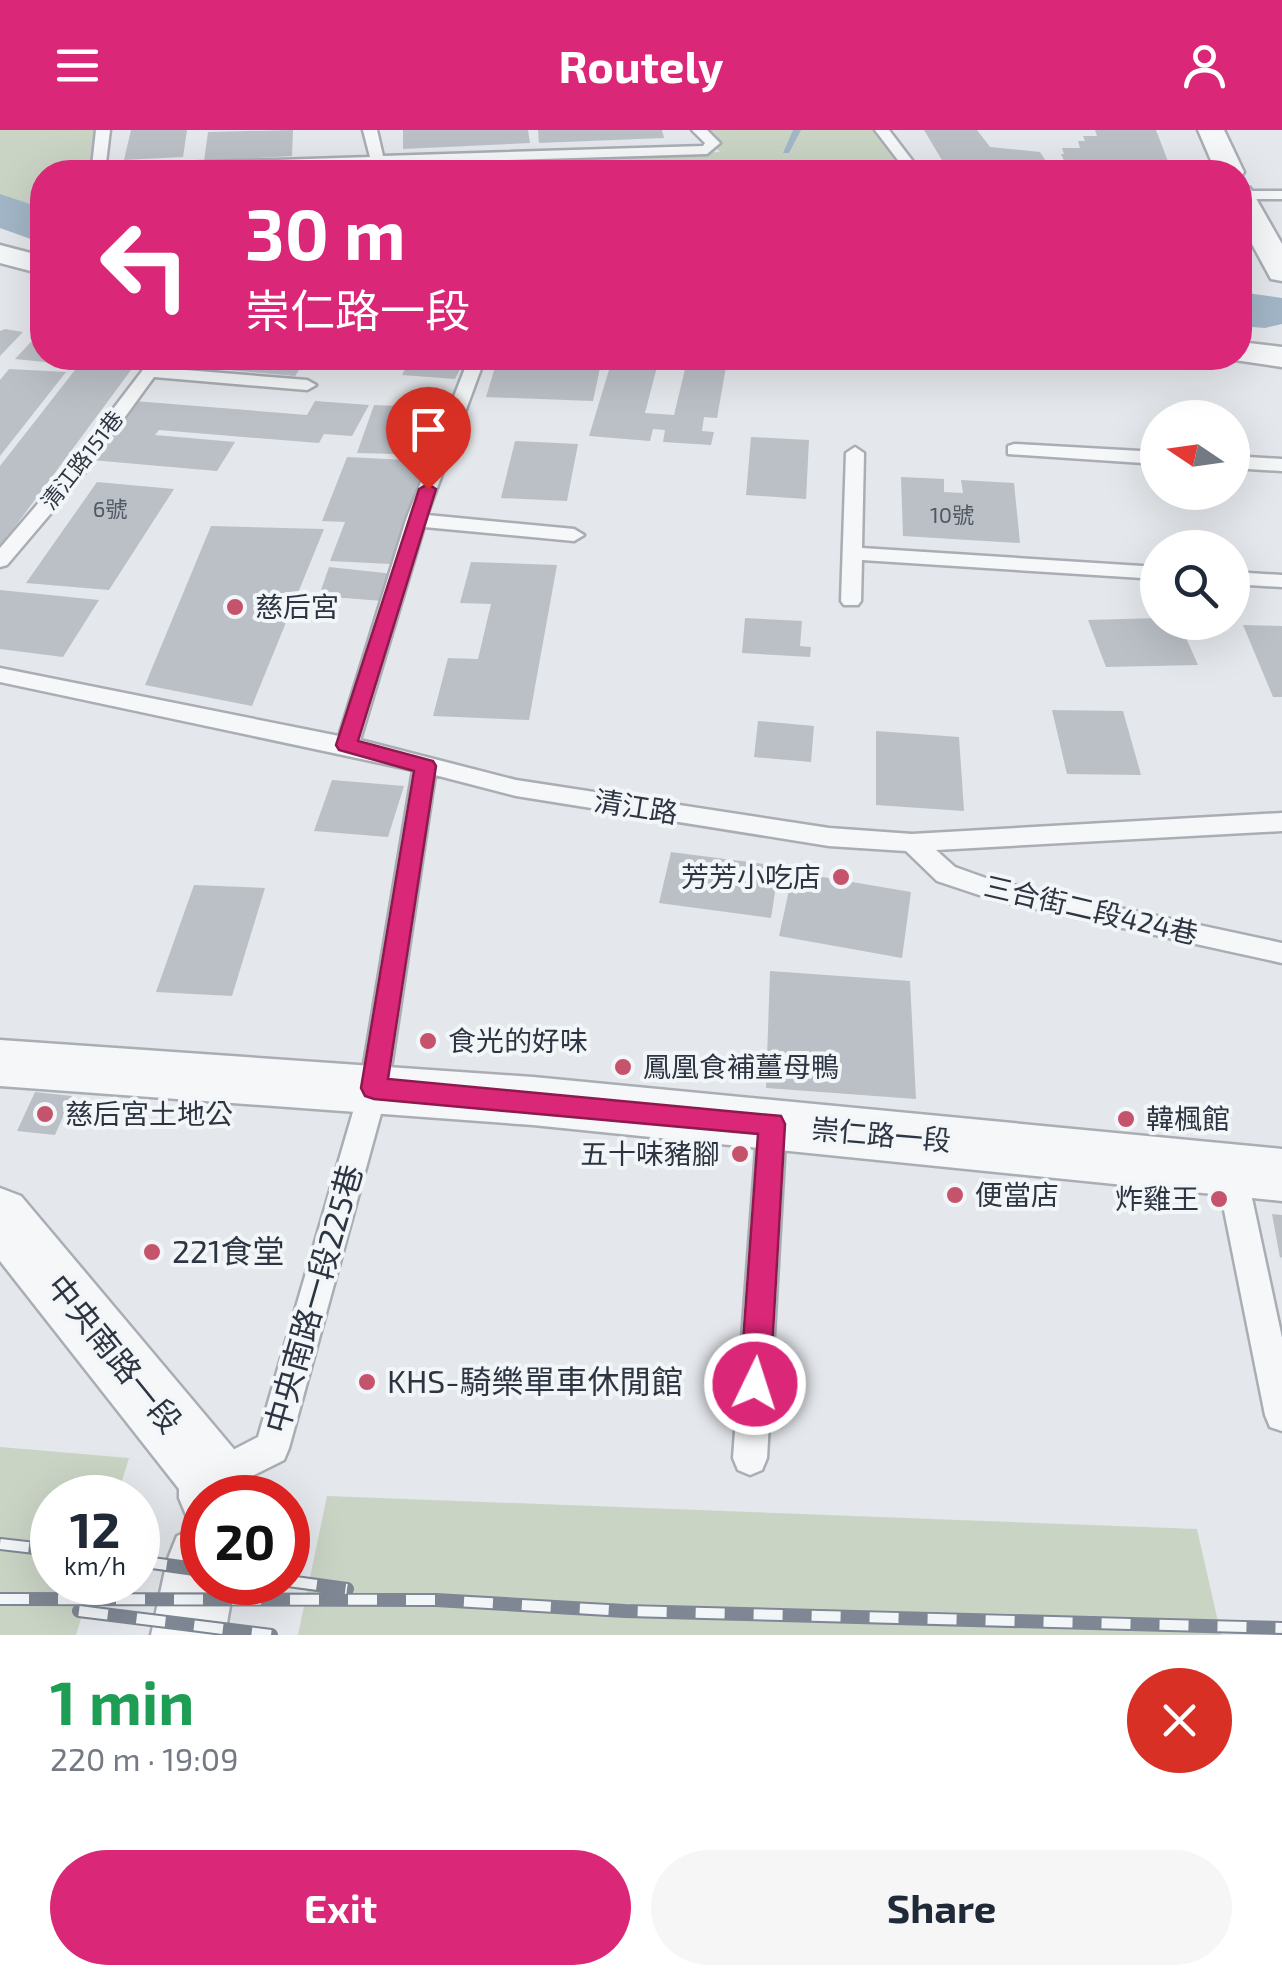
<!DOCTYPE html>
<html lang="en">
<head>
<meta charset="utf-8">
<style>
  body { margin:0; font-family:"Exo 2","Noto Sans TC",sans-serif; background:#f6f6f7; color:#1f2937; height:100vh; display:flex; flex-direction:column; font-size:38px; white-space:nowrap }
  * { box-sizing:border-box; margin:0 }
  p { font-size:32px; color:#747a83 }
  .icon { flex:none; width:55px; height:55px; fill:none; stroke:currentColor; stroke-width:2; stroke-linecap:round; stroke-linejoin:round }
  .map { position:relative; height:1505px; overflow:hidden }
  .sheet { display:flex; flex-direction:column; background:#fff; flex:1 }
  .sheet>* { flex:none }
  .banner { position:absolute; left:30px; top:30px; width:1222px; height:210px; border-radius:40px; box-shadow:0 10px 40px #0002; background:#db2777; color:#fff; overflow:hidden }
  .needle { width:65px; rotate:283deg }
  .controls { position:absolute; left:1140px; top:270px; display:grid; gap:20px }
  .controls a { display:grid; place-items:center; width:110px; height:110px; border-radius:50%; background:#fff; box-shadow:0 10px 40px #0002; font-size:50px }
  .speed { position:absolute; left:30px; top:1345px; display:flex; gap:20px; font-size:50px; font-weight:700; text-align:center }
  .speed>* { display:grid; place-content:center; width:130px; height:130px; border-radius:50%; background:#fff; box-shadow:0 10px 40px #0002; line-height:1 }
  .speed small { font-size:25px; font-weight:400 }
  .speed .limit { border:15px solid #d22; background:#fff; color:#111 }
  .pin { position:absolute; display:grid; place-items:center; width:85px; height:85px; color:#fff; margin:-102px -42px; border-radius:50% 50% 50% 0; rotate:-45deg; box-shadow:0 0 10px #0007 }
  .pin .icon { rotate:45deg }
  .me { position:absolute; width:110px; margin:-55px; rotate:4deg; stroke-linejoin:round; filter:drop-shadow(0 0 8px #0008) }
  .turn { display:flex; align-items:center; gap:35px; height:210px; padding:0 50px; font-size:45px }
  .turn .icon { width:130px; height:130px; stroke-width:2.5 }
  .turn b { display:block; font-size:70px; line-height:85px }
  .round { display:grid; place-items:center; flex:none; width:105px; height:105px; border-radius:52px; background:#f6f6f7 }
  .head { display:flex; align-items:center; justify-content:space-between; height:170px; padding:0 50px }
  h1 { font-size:60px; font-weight:700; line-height:75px; color:#1e9e55 }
  .button { display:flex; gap:20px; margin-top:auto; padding:20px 50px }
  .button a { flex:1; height:115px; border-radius:60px; background:#db2777; color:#fff; font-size:40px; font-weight:700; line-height:115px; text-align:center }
  .button a+a { background:#f6f6f7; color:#1f2937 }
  header { display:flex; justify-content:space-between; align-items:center; height:130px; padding:0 50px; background:#db2777; color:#fff; font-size:45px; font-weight:700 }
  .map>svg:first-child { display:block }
  .green { fill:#cad4c5 }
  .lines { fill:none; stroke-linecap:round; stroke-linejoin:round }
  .stream { fill:#a2b6c7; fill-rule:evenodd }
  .river { fill:#a2b6c7; fill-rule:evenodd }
  .building { fill:#bbc0c7 }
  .service-casing { stroke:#a9aeb5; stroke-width:5 }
  .minor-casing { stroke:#a9aeb5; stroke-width:5 }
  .service { fill:#f6f7f9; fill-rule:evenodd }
  .minor { fill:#f6f7f9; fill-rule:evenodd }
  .rail-casing { stroke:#7e8793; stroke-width:14 }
  .rail { stroke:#f3f6f8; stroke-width:10; stroke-dasharray:29; stroke-linecap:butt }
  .route { fill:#db2777; stroke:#8e194d; stroke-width:2.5 }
  .poi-dot { fill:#c5536b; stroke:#f3f6f8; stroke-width:4 }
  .labels { text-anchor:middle; stroke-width:8; stroke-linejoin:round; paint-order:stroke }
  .far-street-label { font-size:22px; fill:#2d3542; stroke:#f3f6f8 }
  .number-label { font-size:22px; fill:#505863 }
  .poi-label { font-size:28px; fill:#2d3542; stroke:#f3f6f8; text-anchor:start }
  .street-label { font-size:28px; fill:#2d3542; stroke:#f3f6f8 }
  .near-poi-label { font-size:32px; fill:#2d3542; stroke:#f3f6f8; text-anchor:start }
  .near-street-label { font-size:32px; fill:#2d3542; stroke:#f3f6f8 }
</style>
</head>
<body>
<header><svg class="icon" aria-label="menu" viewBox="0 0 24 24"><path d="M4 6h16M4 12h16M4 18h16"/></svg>Routely<svg class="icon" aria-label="person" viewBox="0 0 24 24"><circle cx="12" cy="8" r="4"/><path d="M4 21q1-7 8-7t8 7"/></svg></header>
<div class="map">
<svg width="1282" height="1505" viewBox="0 0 1282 1505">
  <rect width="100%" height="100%" fill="#e4e7eb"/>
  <!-- green -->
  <path class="green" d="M0,0H95L94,42H42V87L0,67Z
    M699,0H881L922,42H237L720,22Z
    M0,1317L129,1328L117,1367L52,1368V1452L92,1453L76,1505H0Z
    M327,1366L1197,1399L1221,1505H298Z"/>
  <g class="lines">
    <!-- stream -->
    <path class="stream" d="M793,0H801L789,23H783Z"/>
    <!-- river -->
    <path class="river" d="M0,64L42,78V113L0,98Z
      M1240,162L1282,168V194L1265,198L1240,196Z"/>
  </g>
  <!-- building -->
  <path class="building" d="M131,0H187L183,27L124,30Z
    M293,0L292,26L204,31L208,2Z
    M403,0H528L530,13L403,19Z
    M538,0H662L664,8L539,13Z
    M924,0H977L990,17L1040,22L1053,42H949Z
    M1095,0H1156L1172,42H1077L1068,39L1061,24H1064L1062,18H1080L1078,11H1085L1083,6H1097Z
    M5,199L23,202L0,226V201Z
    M42,200V228H79L73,235L15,229Z
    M178,228H307L295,246L172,235Z
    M316,228H407L402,239L314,232Z
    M411,228H466L455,249L402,245Z
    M612,230L658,233L645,283L674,285L686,235L726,237L717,288L704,287L702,301L714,302L711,315L663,312L665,300L653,299L650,311L589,306Z
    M82,231L134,236L0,417V336Z
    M496,234L600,238L593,271L486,267Z
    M9,239L66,242L0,326V250Z
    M134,271L307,285L315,271L369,275L352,306L324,304L319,313L159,300L155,305L235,312L217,341L91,330Z
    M374,275L447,278L432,325L357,323Z
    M751,307L809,310L806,369L746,365Z
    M515,311L578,314L567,371L501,368Z
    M347,327L425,331L390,434L330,431L345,392L322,391Z
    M901,347L944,349V362L963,363L961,350L1014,353L1020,413L903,406Z
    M97,352L174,359L109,460L26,453Z
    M211,396L324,399L252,576L145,555Z
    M471,432L557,435L529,590L433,586L448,528L478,529L491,474L460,473Z
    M329,437L394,444L383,471L319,466Z
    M0,460L99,470L63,527L0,519Z
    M745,488L802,491L800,516L811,517L810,527L742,523Z
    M1158,488V492H1179L1198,535L1106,537L1088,490Z
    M1243,495L1282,496V567H1273Z
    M1052,580L1123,581L1141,645L1067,644Z
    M758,591L814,596L811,632L754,627Z
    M876,601L959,607L964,681L876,675Z
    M332,650L404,656L388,707L314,701Z
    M671,722L779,736L771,788L659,773Z
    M793,742L911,762L902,828L779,806Z
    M194,755L265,758L232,866L156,862Z
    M770,841L910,851L916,969L766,958Z
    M35,962L72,966L55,1005L17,1001Z
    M1272,1084L1282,1085V1127L1280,1128Z"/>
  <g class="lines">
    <!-- service casing -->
    <g class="service-casing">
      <path id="service" d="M96,0H110L106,33L116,35L370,27L363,0H377L383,26L703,16L705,13L692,0H707L720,13L707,24L112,42L92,36Z
        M875,0H889L921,42H907Z
        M1240,61H1282V69H1240Z
        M152,228H168L161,238L307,250L316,255L307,260L154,247L79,350L7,435L0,437V418L65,342Z
        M469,228H485L427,385L574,399L584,405L574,411L424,397L360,610L516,650L829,698L912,704L1282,683V701L936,720L955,737L994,751L1282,813V833L991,769L937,751L906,721L829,716L516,666L435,645L388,958L289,1318L284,1330L214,1365L202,1360L197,1348L202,1336L258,1307L360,958L413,640L0,552V538L339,606L406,390Z
        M1014,314L1158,322V334L1008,324V316Z
        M855,317L864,323L862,418L1158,437V449L862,430L861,471L858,475H844L841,471L846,323Z
        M1232,326L1282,329V341L1232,338Z
        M1232,442L1282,445V457L1232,454Z
        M772,982L782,985L786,994L767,1328L762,1340L750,1345L738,1340L733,1328L758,994L762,985Z
        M1231,1027L1241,1031L1246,1040L1282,1208V1301L1270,1297L1265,1285L1216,1040L1221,1031Z"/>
    </g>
    <!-- minor casing -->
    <g class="minor-casing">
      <path id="minor" d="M1198,0H1224L1244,42L1240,48V42H1216Z
        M1240,55L1250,58L1282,114V151L1271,149L1240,92Z
        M0,115L42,126V144L0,133Z
        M1240,212L1282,217V237L1228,229L1240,228Z
        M0,910L533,947L1282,1019V1071L533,995L0,956Z
        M0,1058L21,1066L238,1324L248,1348L247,1368H202V1452H234L225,1505H151L167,1431L177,1406L199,1397L189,1392L179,1368V1359L0,1131Z"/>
    </g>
    <!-- service -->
    <use href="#service" class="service"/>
    <!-- minor -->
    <use href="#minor" class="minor"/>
    <!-- rail casing -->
    <g class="rail-casing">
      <path id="rail" d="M0,1414L52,1420
        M138,1431L202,1440
        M288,1451L347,1459
        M0,1469L436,1470L625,1481L1282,1498
        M79,1481L271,1505"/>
    </g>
    <!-- rail -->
    <use href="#rail" class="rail"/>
  </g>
  <!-- route -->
  <path class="route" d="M428,354L436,359L358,611L433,631L436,636L388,949L781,986L785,994L770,1254L766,1264L755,1268L744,1264L740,1254L758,1004L374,969L365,966L361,958L414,641L339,620L336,615L419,359Z"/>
  <!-- markers -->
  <g class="poi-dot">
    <circle cx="235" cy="477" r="10"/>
    <circle cx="841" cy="747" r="10"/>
    <circle cx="428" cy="911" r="10"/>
    <circle cx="623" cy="937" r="10"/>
    <circle cx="45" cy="984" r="10"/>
    <circle cx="1126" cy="989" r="10"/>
    <circle cx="740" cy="1024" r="10"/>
    <circle cx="955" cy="1065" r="10"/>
    <circle cx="1219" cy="1069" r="10"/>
    <circle cx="152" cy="1122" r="10"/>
    <circle cx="367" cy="1252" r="10"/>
  </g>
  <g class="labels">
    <!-- far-street labels -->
    <g class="far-street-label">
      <text transform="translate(82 330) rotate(-52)" y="8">清江路151巷</text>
    </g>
    <!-- number labels -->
    <g class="number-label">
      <text x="110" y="387">6號</text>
      <text x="952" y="393">10號</text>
    </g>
    <!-- poi labels -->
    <g class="poi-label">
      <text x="255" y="487">慈后宮</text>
      <text x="821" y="757" text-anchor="end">芳芳小吃店</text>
      <text x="448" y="921">食光的好味</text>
      <text x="643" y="947">鳳凰食補薑母鴨</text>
      <text x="65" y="994">慈后宮土地公</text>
      <text x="1146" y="999">韓楓館</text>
      <text x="720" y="1034" text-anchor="end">五十味豬腳</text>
      <text x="975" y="1075">便當店</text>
      <text x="1199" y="1079" text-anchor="end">炸雞王</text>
    </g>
    <!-- street labels -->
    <g class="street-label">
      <text transform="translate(636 677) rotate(9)" y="10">清江路</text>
      <text transform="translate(1091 780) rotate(13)" y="10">三合街二段424巷</text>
      <text transform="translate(881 1005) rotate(5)" y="10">崇仁路一段</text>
    </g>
    <!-- near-poi labels -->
    <g class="near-poi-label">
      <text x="172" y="1133">221食堂</text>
      <text x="387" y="1263">KHS-騎樂單車休閒館</text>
    </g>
    <!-- near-street labels -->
    <g class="near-street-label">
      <text transform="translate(314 1169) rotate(-74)" y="11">中央南路一段225巷</text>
      <text transform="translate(114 1224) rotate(51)" y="11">中央南路一段</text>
    </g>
  </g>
</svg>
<div class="controls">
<a><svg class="needle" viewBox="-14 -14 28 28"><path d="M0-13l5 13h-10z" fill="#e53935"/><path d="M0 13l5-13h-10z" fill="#747a83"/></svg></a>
<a><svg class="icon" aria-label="search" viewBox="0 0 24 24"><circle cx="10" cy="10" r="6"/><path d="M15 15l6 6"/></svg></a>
</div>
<div class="speed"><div>12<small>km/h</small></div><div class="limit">20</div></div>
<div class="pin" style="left:428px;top:359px;background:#d93025"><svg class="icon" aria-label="arrive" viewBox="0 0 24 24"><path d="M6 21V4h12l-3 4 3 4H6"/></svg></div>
<svg class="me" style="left:755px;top:1254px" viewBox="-20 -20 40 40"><circle r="17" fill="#db2777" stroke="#fff" stroke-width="3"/><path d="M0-11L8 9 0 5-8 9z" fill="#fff"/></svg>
<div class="banner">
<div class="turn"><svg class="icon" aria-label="left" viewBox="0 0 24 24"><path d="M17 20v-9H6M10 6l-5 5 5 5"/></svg><div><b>30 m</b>崇仁路一段</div></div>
</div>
</div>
<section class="sheet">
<div class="head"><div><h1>1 min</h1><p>220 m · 19:09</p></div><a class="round" style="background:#d93025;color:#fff"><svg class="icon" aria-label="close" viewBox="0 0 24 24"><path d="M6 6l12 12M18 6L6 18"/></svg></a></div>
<div class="button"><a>Exit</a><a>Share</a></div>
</section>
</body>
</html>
